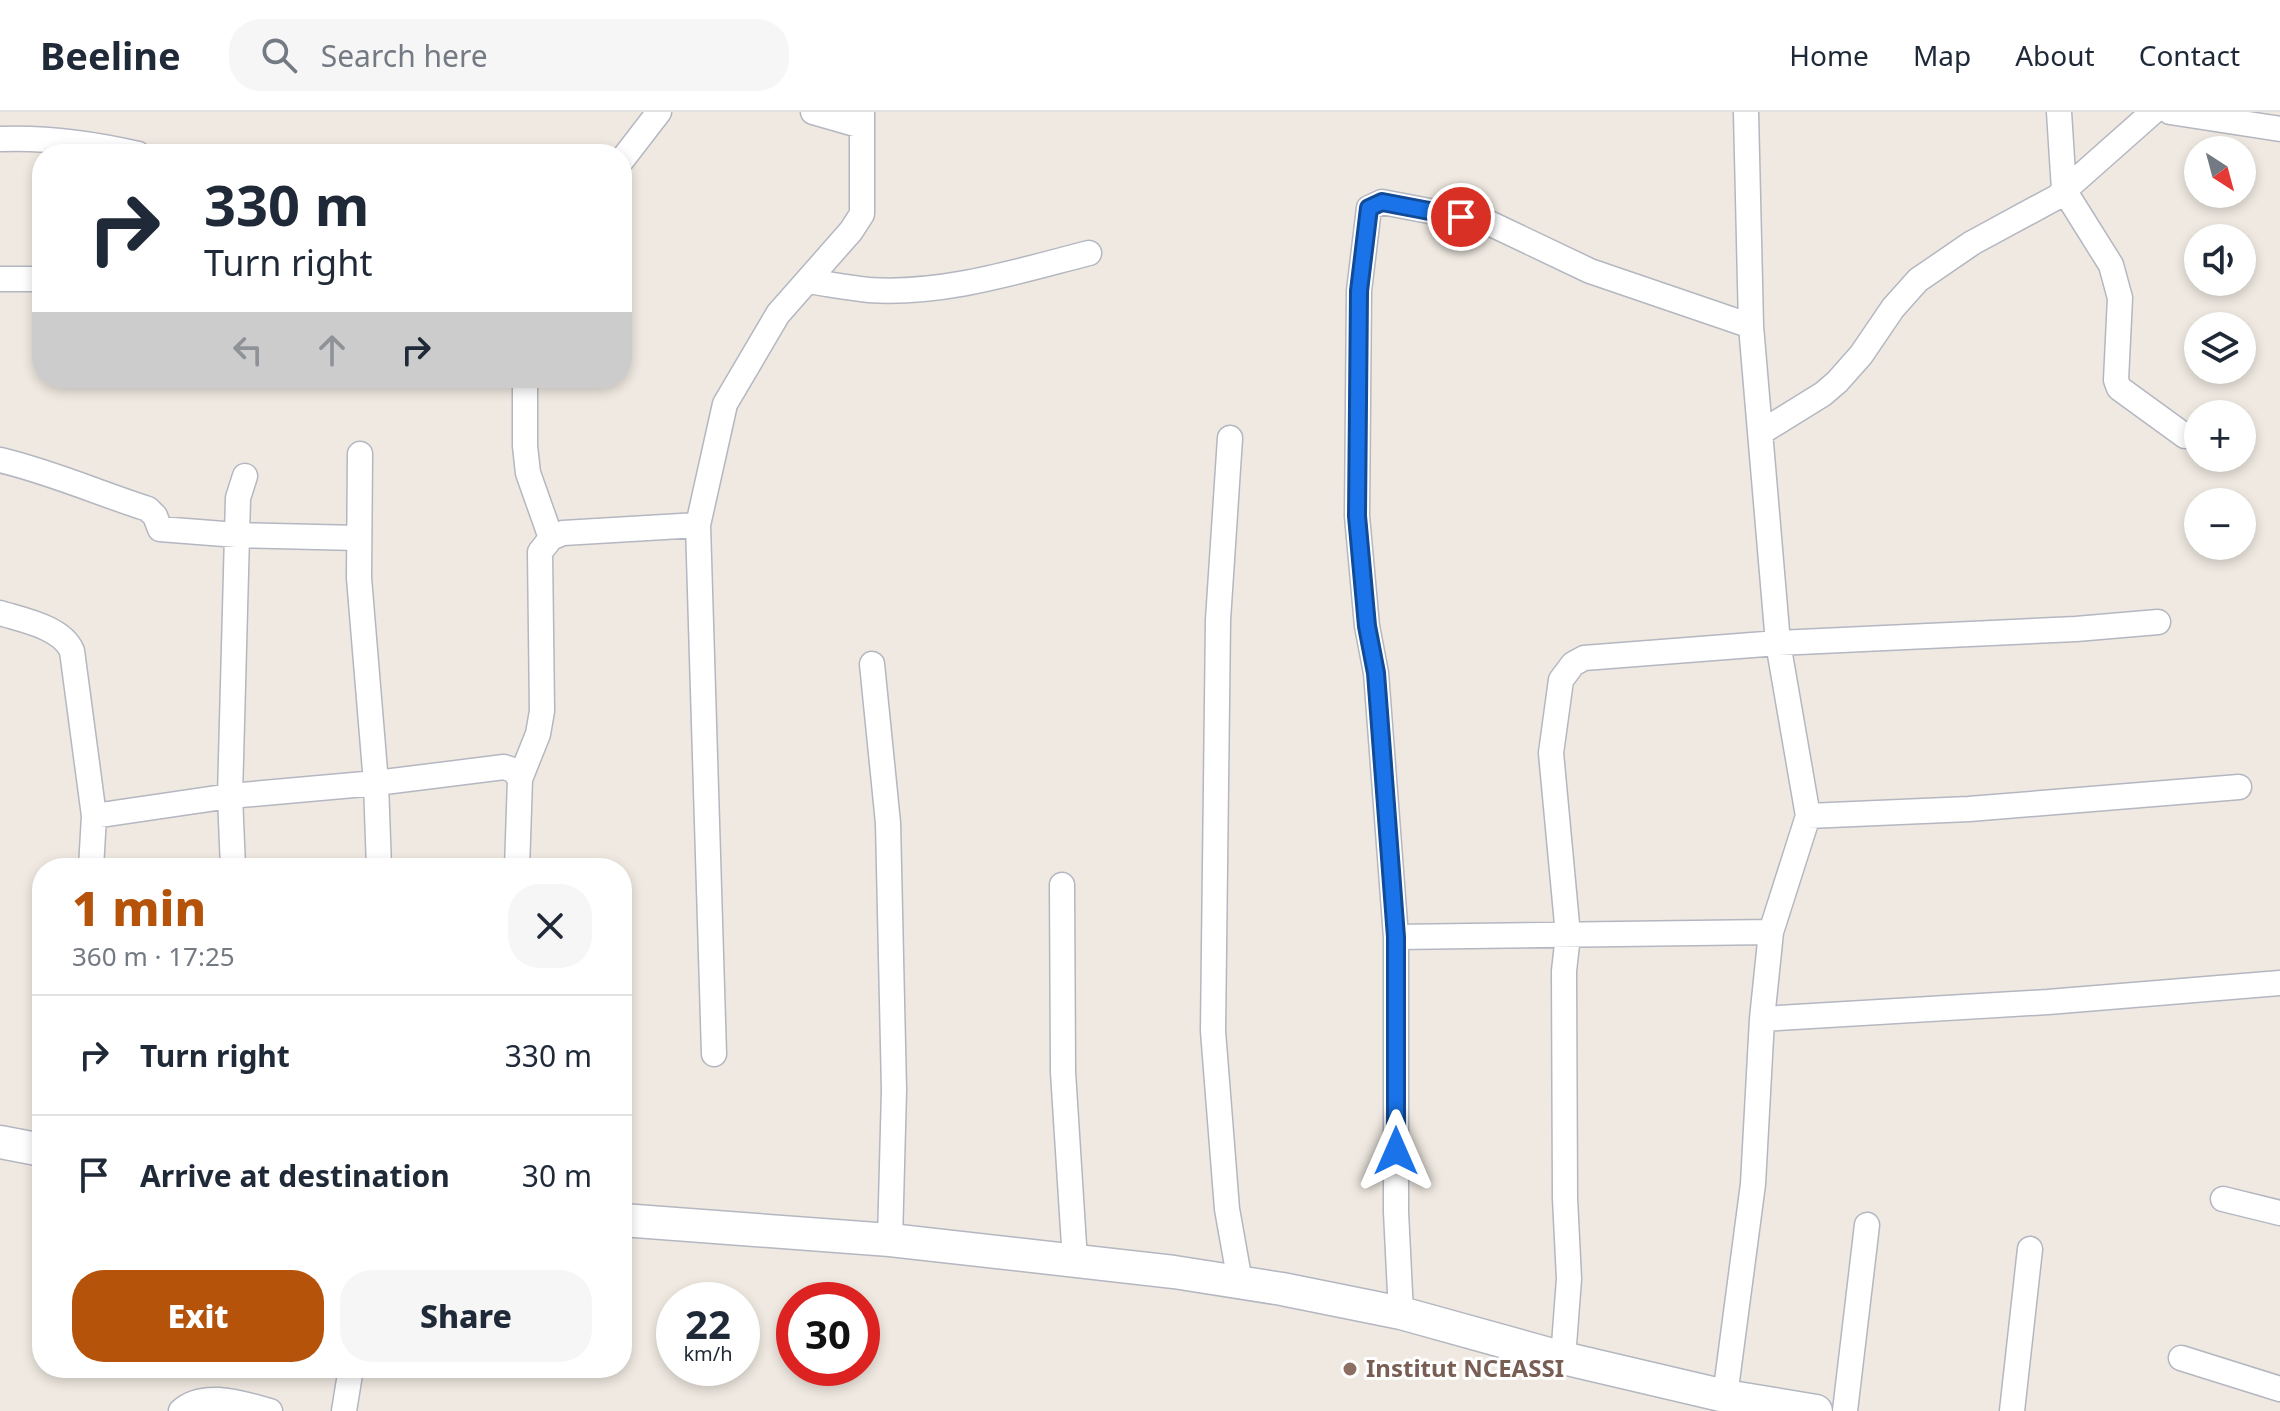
<!DOCTYPE html>
<html lang="en">
<head>
<meta charset="utf-8">
<style>
  body { margin:0; font-family:"Noto Sans",sans-serif; background:#f6f6f7; color:#1f2937; height:100vh; display:flex; flex-direction:column; font-size:30px; white-space:nowrap }
  * { box-sizing:border-box; margin:0 }
  p { font-size:26px; color:#747a83 }
  .icon { flex:none; width:44px; height:44px; fill:none; stroke:currentColor; stroke-width:2; stroke-linecap:round; stroke-linejoin:round }
  .map { position:relative; flex:1; overflow:hidden }
  .drawer { position:absolute; left:32px; top:746px; width:600px; height:520px; display:flex; flex-direction:column; background:#fff; border-radius:32px; box-shadow:0 4px 12px #0003 }
  .drawer>* { flex:none }
  .banner { position:absolute; left:32px; top:32px; width:600px; height:244px; border-radius:32px; box-shadow:0 4px 12px #0003; background:#fff; color:#1f2937; overflow:hidden }
  .needle { width:52px; rotate:144deg }
  .controls { position:absolute; left:2184px; top:24px; display:grid; gap:16px }
  .controls a { display:grid; place-items:center; width:72px; height:72px; border-radius:50%; background:#fff; box-shadow:0 4px 12px #0003; font-size:40px }
  .speed { position:absolute; left:656px; top:1170px; display:flex; gap:16px; font-size:40px; font-weight:700; text-align:center }
  .speed>* { display:grid; place-content:center; width:104px; height:104px; border-radius:50%; background:#fff; box-shadow:0 4px 12px #0003; line-height:1 }
  .speed small { font-size:20px; font-weight:400 }
  .speed .limit { border:12px solid #d22; background:#fff; color:#111 }
  .pin { position:absolute; display:grid; place-items:center; width:68px; height:68px; color:#fff; margin:-34px; border:4px solid #fff; border-radius:50%; box-shadow:0 2px 8px #0007 }
  .me { position:absolute; width:88px; margin:-44px; rotate:0deg; stroke-linejoin:round; filter:drop-shadow(0 0 6px #0008) }
  .turn { display:flex; align-items:center; gap:28px; height:168px; padding:0 40px; font-size:36px }
  .turn .icon { width:104px; height:104px; stroke-width:2.5 }
  .turn b { display:block; font-size:56px; line-height:68px }
  .lanes { display:flex; align-items:center; height:76px; padding:0 40px; background:#0003; justify-content:center; gap:40px; direction:ltr }
  .lanes .off { opacity:.35 }
  .round { display:grid; place-items:center; flex:none; width:84px; height:84px; border-radius:32px; background:#f6f6f7 }
  .headline { display:flex; align-items:center; justify-content:space-between; height:136px; padding:0 40px }
  h1 { font-size:48px; font-weight:800; line-height:60px; color:#b45309 }
  .action { display:flex; gap:16px; margin-top:auto; padding:16px 40px }
  .action a { flex:1; height:92px; border-radius:32px; background:#b45309; color:#fff; font-size:32px; font-weight:800; line-height:92px; text-align:center }
  .action a+a { background:#f6f6f7; color:#1f2937 }
  ul { padding:0; list-style:none }
  li { display:flex; align-items:center; gap:24px; height:120px; padding:0 40px; border-top:2px solid #e0e1e3 }
  li div { flex:1 }
  li b { display:block; font-size:30px }
  li em { font-style:normal }
  header { display:flex; align-items:center; gap:48px; box-sizing:border-box; height:112px; padding:0 40px; background:#fff; border-bottom:2px solid #e0e1e3 }
  header strong { font-size:38px }
  nav { display:flex; gap:44px; margin-inline-start:auto; font-size:28px }
  .search { width:560px; height:72px; background:#f6f6f7; display:flex; align-items:center; gap:20px; box-sizing:border-box; padding:0 28px; border-radius:32px; color:#747a83; font-size:30px }
  .map>svg:first-child { display:block }
  .lines { fill:none; stroke-linecap:round; stroke-linejoin:round }
  .street-casing { stroke:#b4b7c1; stroke-width:27 }
  .secondary-casing { stroke:#b4b7c1; stroke-width:35 }
  .street { stroke:#fff; stroke-width:24 }
  .secondary { stroke:#fff; stroke-width:32 }
  .route-casing { stroke:#114b97; stroke-width:20 }
  .route { stroke:#1a73e8; stroke-width:14 }
  .education-dot { fill:#8d6e63; stroke:#fff; stroke-width:3 }
  .labels { text-anchor:middle; stroke-width:6; stroke-linejoin:round; paint-order:stroke }
  .education-label { font-size:24px; font-weight:bold; fill:#785e54; stroke:#fff; text-anchor:start }
</style>
</head>
<body>
<header>
<strong>Beeline</strong>
<div class="search"><svg class="icon" aria-label="search" viewBox="0 0 24 24"><circle cx="10" cy="10" r="6"/><path d="M15 15l6 6"/></svg>Search here</div>
<nav><a>Home</a><a>Map</a><a>About</a><a>Contact</a></nav>
</header>
<div class="map">
<svg width="2280" height="1299" viewBox="0 0 2280 1299">
  <rect width="100%" height="100%" fill="#efe9e1"/>
  <g class="lines">
    <!-- street casing -->
    <g class="street-casing">
      <path id="street" d="M813,0L862,14
        M2059,0L2064,78L2111,153L2120,186L2116,268L2119,276L2185,324
        M2170,0L2280,17
        M0,27C48,25 91,31 138,42
        M622,48L659,0
        M0,167H42
        M807,169C828,172 849,176 869,178C944,183 1018,159 1089,141
        M525,266V334L528,361L551,426
        M1760,321L1823,282L1837,270L1861,243L1893,196L1918,168L1972,131L2057,85L2153,0
        M1230,326L1218,508L1213,919L1227,1097L1240,1170
        M0,348C51,360 98,381 148,397L155,404L160,417L237,423L358,426
        M245,364L238,386L230,684L376,671L359,466L360,342
        M0,501C22,508 62,515 72,539L94,704L91,756
        M872,552L888,711L894,978L890,1128
        M520,667L538,622L542,599L540,440L551,426L563,421L698,413
        M94,704L230,684L233,756
        M1808,704L1969,697L2239,675
        M379,756L376,671L504,655L513,658L520,667L517,756
        M1062,773L1063,960L1075,1149
        M1396,825L1376,561L1367,514L1357,404L1359,179L1369,96L1382,90L1487,110L1590,159L1751,214
        M1762,907L2048,890L2280,871
        M714,942L698,413L725,292L778,202L851,119L862,102V0
        M2223,1087L2280,1101
        M1401,1201L1396,1100V825L1771,820
        M1563,1246L1569,1167L1565,1086L1564,859L1568,823L1551,641L1561,568L1573,552L1584,546L1778,531L2076,517L2158,510
        M2181,1246L2280,1277
        M1725,1284L1753,1072L1762,907L1771,820L1808,704L1778,531L1751,214L1746,0
        M181,1299C204,1278 243,1292 270,1299
        M344,1299L351,1256
        M1845,1299L1867,1113
        M2012,1299L2030,1137"/>
    </g>
    <!-- secondary casing -->
    <g class="secondary-casing">
      <path id="secondary" d="M0,1030L42,1038
        M622,1108L890,1128L1174,1160L1282,1177L1401,1201L1563,1246L1725,1284L1816,1299"/>
    </g>
    <!-- street -->
    <use href="#street" class="street"/>
    <!-- secondary -->
    <use href="#secondary" class="secondary"/>
  </g>
  <g class="lines">
    <!-- route casing -->
    <g class="route-casing">
      <path id="route" d="M1396,1039V825L1376,561L1367,514L1357,404L1359,179L1369,96L1382,90L1461,105"/>
    </g>
    <!-- route -->
    <use href="#route" class="route"/>
  </g>
  <!-- markers -->
  <circle class="education-dot" cx="1350" cy="1257" r="8"/>
  <g class="labels">
    <!-- education labels -->
    <g class="education-label">
      <text x="1366" y="1265">Institut NCEASSI</text>
    </g>
  </g>
</svg>
<div class="controls">
<a><svg class="needle" viewBox="-14 -14 28 28"><path d="M0-13l5 13h-10z" fill="#e53935"/><path d="M0 13l5-13h-10z" fill="#747a83"/></svg></a>
<a><svg class="icon" aria-label="sound" viewBox="0 0 24 24"><path d="M4 9h4l5-4v14l-5-4H4zM17 9q2 3 0 6"/></svg></a>
<a><svg class="icon" aria-label="layers" viewBox="0 0 24 24"><path d="M12 4l9 5-9 5-9-5zM3 14l9 5 9-5"/></svg></a>
<a>+</a>
<a>−</a>
</div>
<div class="speed"><div>22<small>km/h</small></div><div class="limit">30</div></div>
<div class="pin" style="left:1461px;top:105px;background:#d93025"><svg class="icon" aria-label="arrive" viewBox="0 0 24 24"><path d="M6 21V4h12l-3 4 3 4H6"/></svg></div>
<svg class="me" style="left:1396px;top:1039px" viewBox="-20 -20 40 40"><path d="M0-17L14 15 0 8-14 15z" fill="#1a73e8" stroke="#fff" stroke-width="4"/></svg>
<div class="banner">
<div class="turn"><svg class="icon" aria-label="right" viewBox="0 0 24 24"><path d="M7 20v-9h11M14 6l5 5-5 5"/></svg><div><b>330 m</b>Turn right</div></div>
<div class="lanes"><svg class="icon off" aria-label="left" viewBox="0 0 24 24"><path d="M17 20v-9H6M10 6l-5 5 5 5"/></svg><svg class="icon off" aria-label="ahead" viewBox="0 0 24 24"><path d="M12 20V5M6 11l6-6 6 6"/></svg><svg class="icon" aria-label="right" viewBox="0 0 24 24"><path d="M7 20v-9h11M14 6l5 5-5 5"/></svg></div>
</div>
<section class="drawer">
<div class="headline"><div><h1>1 min</h1><p>360 m · 17:25</p></div><a class="round"><svg class="icon" aria-label="close" viewBox="0 0 24 24"><path d="M6 6l12 12M18 6L6 18"/></svg></a></div>
<ul>
<li><svg class="icon" aria-label="right" viewBox="0 0 24 24"><path d="M7 20v-9h11M14 6l5 5-5 5"/></svg><div><b>Turn right</b></div><em>330 m</em></li>
<li><svg class="icon" aria-label="arrive" viewBox="0 0 24 24"><path d="M6 21V4h12l-3 4 3 4H6"/></svg><div><b>Arrive at destination</b></div><em>30 m</em></li>
</ul>
<div class="action"><a>Exit</a><a>Share</a></div>
</section>
</div>
</body>
</html>
